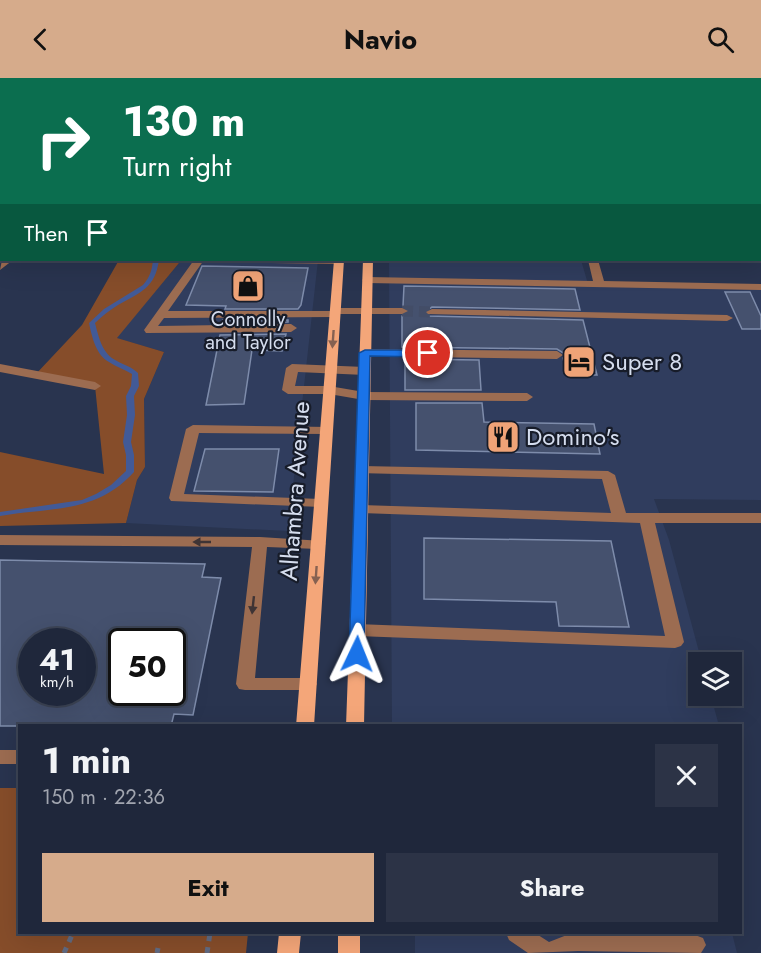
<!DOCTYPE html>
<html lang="en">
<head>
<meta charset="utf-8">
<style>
  body { margin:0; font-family:Jost,sans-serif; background:#2c3346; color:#f1f3f6; height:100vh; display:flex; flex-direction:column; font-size:22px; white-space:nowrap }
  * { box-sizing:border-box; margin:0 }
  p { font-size:20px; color:#a1a5af }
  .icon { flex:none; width:33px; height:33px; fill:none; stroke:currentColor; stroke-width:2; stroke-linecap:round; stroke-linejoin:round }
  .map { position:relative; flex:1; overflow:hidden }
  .side { position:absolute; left:18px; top:646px; width:724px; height:210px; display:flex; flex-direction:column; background:#1f273b; border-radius:0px; box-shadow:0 6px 24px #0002,0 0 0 2px #3c4455 }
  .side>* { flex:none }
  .banner { position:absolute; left:0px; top:0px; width:762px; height:183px; box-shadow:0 6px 24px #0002,0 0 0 2px #3c4455; background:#0b6e4f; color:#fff; overflow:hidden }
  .buttons { position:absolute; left:688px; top:574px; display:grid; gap:12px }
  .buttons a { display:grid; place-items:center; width:54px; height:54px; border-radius:0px; background:#1f273b; box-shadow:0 6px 24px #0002,0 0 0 2px #3c4455; font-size:30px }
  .speed { position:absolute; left:18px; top:550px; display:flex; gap:12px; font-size:30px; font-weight:700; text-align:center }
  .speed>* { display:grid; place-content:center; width:78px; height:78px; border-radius:50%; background:#1f273b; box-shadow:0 6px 24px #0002,0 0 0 2px #3c4455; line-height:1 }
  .speed small { font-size:15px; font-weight:400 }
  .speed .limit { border:3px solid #111; border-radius:9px; background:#fff; color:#111 }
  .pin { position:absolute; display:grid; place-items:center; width:51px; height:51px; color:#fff; margin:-26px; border:3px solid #fff; border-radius:50%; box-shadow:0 2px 6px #0007 }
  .me { position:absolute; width:66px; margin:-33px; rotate:2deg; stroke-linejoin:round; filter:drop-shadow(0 0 4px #0008) }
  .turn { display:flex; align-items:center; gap:21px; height:126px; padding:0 24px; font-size:27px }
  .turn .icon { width:78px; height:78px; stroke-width:2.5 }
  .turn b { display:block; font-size:42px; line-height:51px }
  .then { display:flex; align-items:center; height:57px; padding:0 24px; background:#0003; gap:12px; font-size:22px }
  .round { display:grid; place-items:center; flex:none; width:63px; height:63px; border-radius:0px; background:#2c3346 }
  .head { display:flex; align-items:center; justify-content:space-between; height:102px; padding:0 24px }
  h1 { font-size:36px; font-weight:700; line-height:45px }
  .button { display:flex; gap:12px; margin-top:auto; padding:12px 24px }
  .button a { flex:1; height:69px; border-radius:0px; background:#d6ab8b; color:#111; font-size:24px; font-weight:700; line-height:69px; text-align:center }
  .button a+a { background:#2c3346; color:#f1f3f6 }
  header { display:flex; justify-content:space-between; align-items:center; height:78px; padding:0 24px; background:#d6ab8b; color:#111; font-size:27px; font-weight:700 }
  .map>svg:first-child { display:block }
  .built { fill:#303d5e }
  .green { fill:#864d2a }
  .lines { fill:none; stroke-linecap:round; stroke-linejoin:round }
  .stream { fill:#425a97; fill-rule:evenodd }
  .building { fill:#45516e; stroke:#7e8cab; stroke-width:1.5; fill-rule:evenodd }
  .minor-tunnel { stroke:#434d67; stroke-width:11; stroke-dasharray:11 6; stroke-linecap:butt }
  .path { stroke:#606a82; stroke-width:5; stroke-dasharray:6 6; stroke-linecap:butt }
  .minor { fill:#9c6c51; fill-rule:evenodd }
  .major { fill:#f4a679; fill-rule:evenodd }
  .oneway { fill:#866151 }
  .oneway2 { fill:#3f3435 }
  .route { fill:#1a73e8; stroke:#114b97; stroke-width:1.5 }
  .labels { text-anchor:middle; stroke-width:4.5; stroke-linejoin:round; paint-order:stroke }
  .far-poi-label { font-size:20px; fill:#d5ddee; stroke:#171c29 }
  .poi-label { font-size:24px; fill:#d5ddee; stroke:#171c29; text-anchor:start }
  .street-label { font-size:24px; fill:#d5ddee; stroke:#171c29 }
</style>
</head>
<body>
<header><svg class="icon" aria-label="back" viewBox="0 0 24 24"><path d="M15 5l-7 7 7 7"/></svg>Navio<svg class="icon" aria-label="search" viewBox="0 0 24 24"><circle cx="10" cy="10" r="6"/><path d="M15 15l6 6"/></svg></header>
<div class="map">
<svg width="761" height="875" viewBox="0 0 761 875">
  <rect width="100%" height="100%" fill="#29344f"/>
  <!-- built -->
  <path class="built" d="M163,182H318L288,453L126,445L137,402L145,389L144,321L164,274L116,260L179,185Z
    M389,182H581L588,206L761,209V422L654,421L669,462L702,585H699V618H711L719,648H392Z
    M415,855H732L737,875H415Z"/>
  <!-- green -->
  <path class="green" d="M119,182H163L179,185L117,260L164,274L144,321L145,389L137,402L126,445L0,448V374L104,396L95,308L35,297L82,247Z
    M0,710H19L20,855H248L246,875H0Z"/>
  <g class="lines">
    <!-- stream -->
    <path class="stream" d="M486,0H490V2H486Z
      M621,0H627L625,2H617Z
      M760,117H761V121H760Z
      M153,182H159C155,210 141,214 118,227C110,232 102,238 95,245C99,260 102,276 117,283C124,287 132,289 138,295L139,308L134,318L135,337L131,364L134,377V394C96,436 51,429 0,438V434L82,422L96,416L111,407L126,393V377L123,364L127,337L126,318L131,308L132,296C124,291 116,289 109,284C96,277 92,259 89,245L104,231L143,207C150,199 152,192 153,182Z"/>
  </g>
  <!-- building -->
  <path class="building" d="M202,188L308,190L301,227L298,231H225L226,228L186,227Z
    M404,208L575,211L580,232L432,229L424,234L428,238L583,242L597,297H567L563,280L565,276L557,271L402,269V238L410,234L403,228Z
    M725,214H750L761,238V251H742Z
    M223,242H288V244L222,245Z
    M286,256L282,273L252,272L244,326L206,327L220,257Z
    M405,281L479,282L481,312H405Z
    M416,325H482L484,344L594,346L600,376L416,372Z
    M205,371H279L273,414L194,413Z
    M424,460L611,463L629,549L559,548L556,524L424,521Z
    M0,482L205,486L202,499L221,500L193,637L174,636L171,648H0ZM32,564H82V615H32ZM122,564H172V615H122Z"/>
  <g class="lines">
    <!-- minor-tunnel -->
    <path class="minor-tunnel" d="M402,233L432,234"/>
    <!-- path -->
    <path class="path" d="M64,875L73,855
      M157,875L158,870
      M207,875L210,855"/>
    <!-- minor -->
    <path class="minor" d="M163,0H179L161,2Z
      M212,0H221V2H212Z
      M307,0H315L306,2Z
      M515,0H524L514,2Z
      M670,0H678V2H670Z
      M760,9H761V13H760Z
      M0,27H2V31H0Z
      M760,42H761V46H760Z
      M2,182H13L0,192Z
      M194,182H204L168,233H331L336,230H402L408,233L402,236H340L335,239L164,240L158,248L291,246L297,250L291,254L146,255L144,252Z
      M266,182H343L344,183L339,186L271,185Z
      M588,182H598L604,203L761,206V212L367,205L362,202L367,199L593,203Z
      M432,231L727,237L733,240L727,243L428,236L426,234Z
      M365,271L557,273L563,277L557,281L361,278L359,275Z
      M0,286L95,304L101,308L95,312L0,294Z
      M292,286L365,289L371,293L365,297L298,294L295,308H329L364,314L527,315L533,319L527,323L364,322L329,316H288L282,312L286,290Z
      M193,347L331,349L333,352L331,355L326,356L199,355L184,416L321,421L328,425L321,429L171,423L169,420L186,351Z
      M362,388L608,393L615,397L626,435H761V445H655L684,564L681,568L675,570L357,558L351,556L349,552L351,548L357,546L665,558L640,445L361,435L354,431L361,427L611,435L602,401L357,395L355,392L357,389Z
      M0,457L260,459L323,463L326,466L318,471L267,469L255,600H308L314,601L317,606L314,611L308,612H245L239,611L236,606L252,469L0,467Z
      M0,672H20V686H0Z
      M506,855H535L549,864L572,855L695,857L703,860L706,867L701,875L578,873L528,875L509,862Z"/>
    <!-- major -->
    <path class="major" d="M362,0H370L362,2Z
      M382,0H390L382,2Z
      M334,182H344L314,648H296Z
      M363,182H373L364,648H346Z
      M279,855H301L299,875H277Z
      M338,855H360V875H338Z"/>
  </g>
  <!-- one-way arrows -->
  <defs><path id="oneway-solid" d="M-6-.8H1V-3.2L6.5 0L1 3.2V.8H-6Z" transform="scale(1.5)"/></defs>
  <g class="oneway">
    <use href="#oneway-solid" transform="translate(333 261) rotate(94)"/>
    <use href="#oneway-solid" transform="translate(316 497) rotate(94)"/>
  </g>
  <g class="oneway2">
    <use href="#oneway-solid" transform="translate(202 464) rotate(-180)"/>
    <use href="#oneway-solid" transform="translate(253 527) rotate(96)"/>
  </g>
  <!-- route -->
  <path class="route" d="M365,272H428L434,275L428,279L370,278L364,576L362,580H351L349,576L359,275Z"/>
  <!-- icons -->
  <defs>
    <g id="shop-square" transform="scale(1.725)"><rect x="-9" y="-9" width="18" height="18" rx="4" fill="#efa377" stroke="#171c29"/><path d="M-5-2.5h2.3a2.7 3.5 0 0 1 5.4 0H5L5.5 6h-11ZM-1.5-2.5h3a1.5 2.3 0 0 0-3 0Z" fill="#111"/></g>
    <g id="hotel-square" transform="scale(1.725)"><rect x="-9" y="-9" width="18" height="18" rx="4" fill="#efa377" stroke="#171c29"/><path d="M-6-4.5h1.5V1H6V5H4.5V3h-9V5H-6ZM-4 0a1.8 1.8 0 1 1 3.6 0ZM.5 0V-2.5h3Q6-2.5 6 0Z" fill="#111"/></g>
    <g id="restaurant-square" transform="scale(1.725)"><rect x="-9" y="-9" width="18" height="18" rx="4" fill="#efa377" stroke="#171c29"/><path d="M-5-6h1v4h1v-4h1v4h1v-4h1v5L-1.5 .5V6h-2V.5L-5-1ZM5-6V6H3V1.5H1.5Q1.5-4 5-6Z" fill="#111"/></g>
  </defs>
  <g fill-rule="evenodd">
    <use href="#shop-square" x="248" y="208"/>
    <use href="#hotel-square" x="579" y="284"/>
    <use href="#restaurant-square" x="503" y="359"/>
  </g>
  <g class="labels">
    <!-- far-poi labels -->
    <g class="far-poi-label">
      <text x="248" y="248">Connolly<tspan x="248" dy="23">and Taylor</tspan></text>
    </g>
    <!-- poi labels -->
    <g class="poi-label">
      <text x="602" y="292">Super 8</text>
      <text x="526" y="367">Domino's</text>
    </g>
    <!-- street labels -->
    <g class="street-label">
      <text transform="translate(295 413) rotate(-86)" y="8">Alhambra Avenue</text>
    </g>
  </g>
</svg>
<div class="buttons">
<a><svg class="icon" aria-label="layers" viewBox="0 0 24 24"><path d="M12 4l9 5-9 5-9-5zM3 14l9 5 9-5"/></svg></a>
</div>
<div class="speed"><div>41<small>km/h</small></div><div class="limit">50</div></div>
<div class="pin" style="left:428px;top:275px;background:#d93025"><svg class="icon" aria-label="arrive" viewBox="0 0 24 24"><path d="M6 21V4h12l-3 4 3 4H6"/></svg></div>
<svg class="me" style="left:357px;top:576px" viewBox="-20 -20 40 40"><path d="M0-17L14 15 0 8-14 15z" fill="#1a73e8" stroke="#fff" stroke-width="4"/></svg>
<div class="banner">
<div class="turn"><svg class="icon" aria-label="right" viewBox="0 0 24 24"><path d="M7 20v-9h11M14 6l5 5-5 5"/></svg><div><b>130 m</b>Turn right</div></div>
<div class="then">Then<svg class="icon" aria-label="arrive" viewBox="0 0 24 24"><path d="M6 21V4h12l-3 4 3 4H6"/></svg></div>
</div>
<section class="side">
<div class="head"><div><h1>1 min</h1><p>150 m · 22:36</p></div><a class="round"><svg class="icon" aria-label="close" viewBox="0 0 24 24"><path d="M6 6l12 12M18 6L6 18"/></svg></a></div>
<div class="button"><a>Exit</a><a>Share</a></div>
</section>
</div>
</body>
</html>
